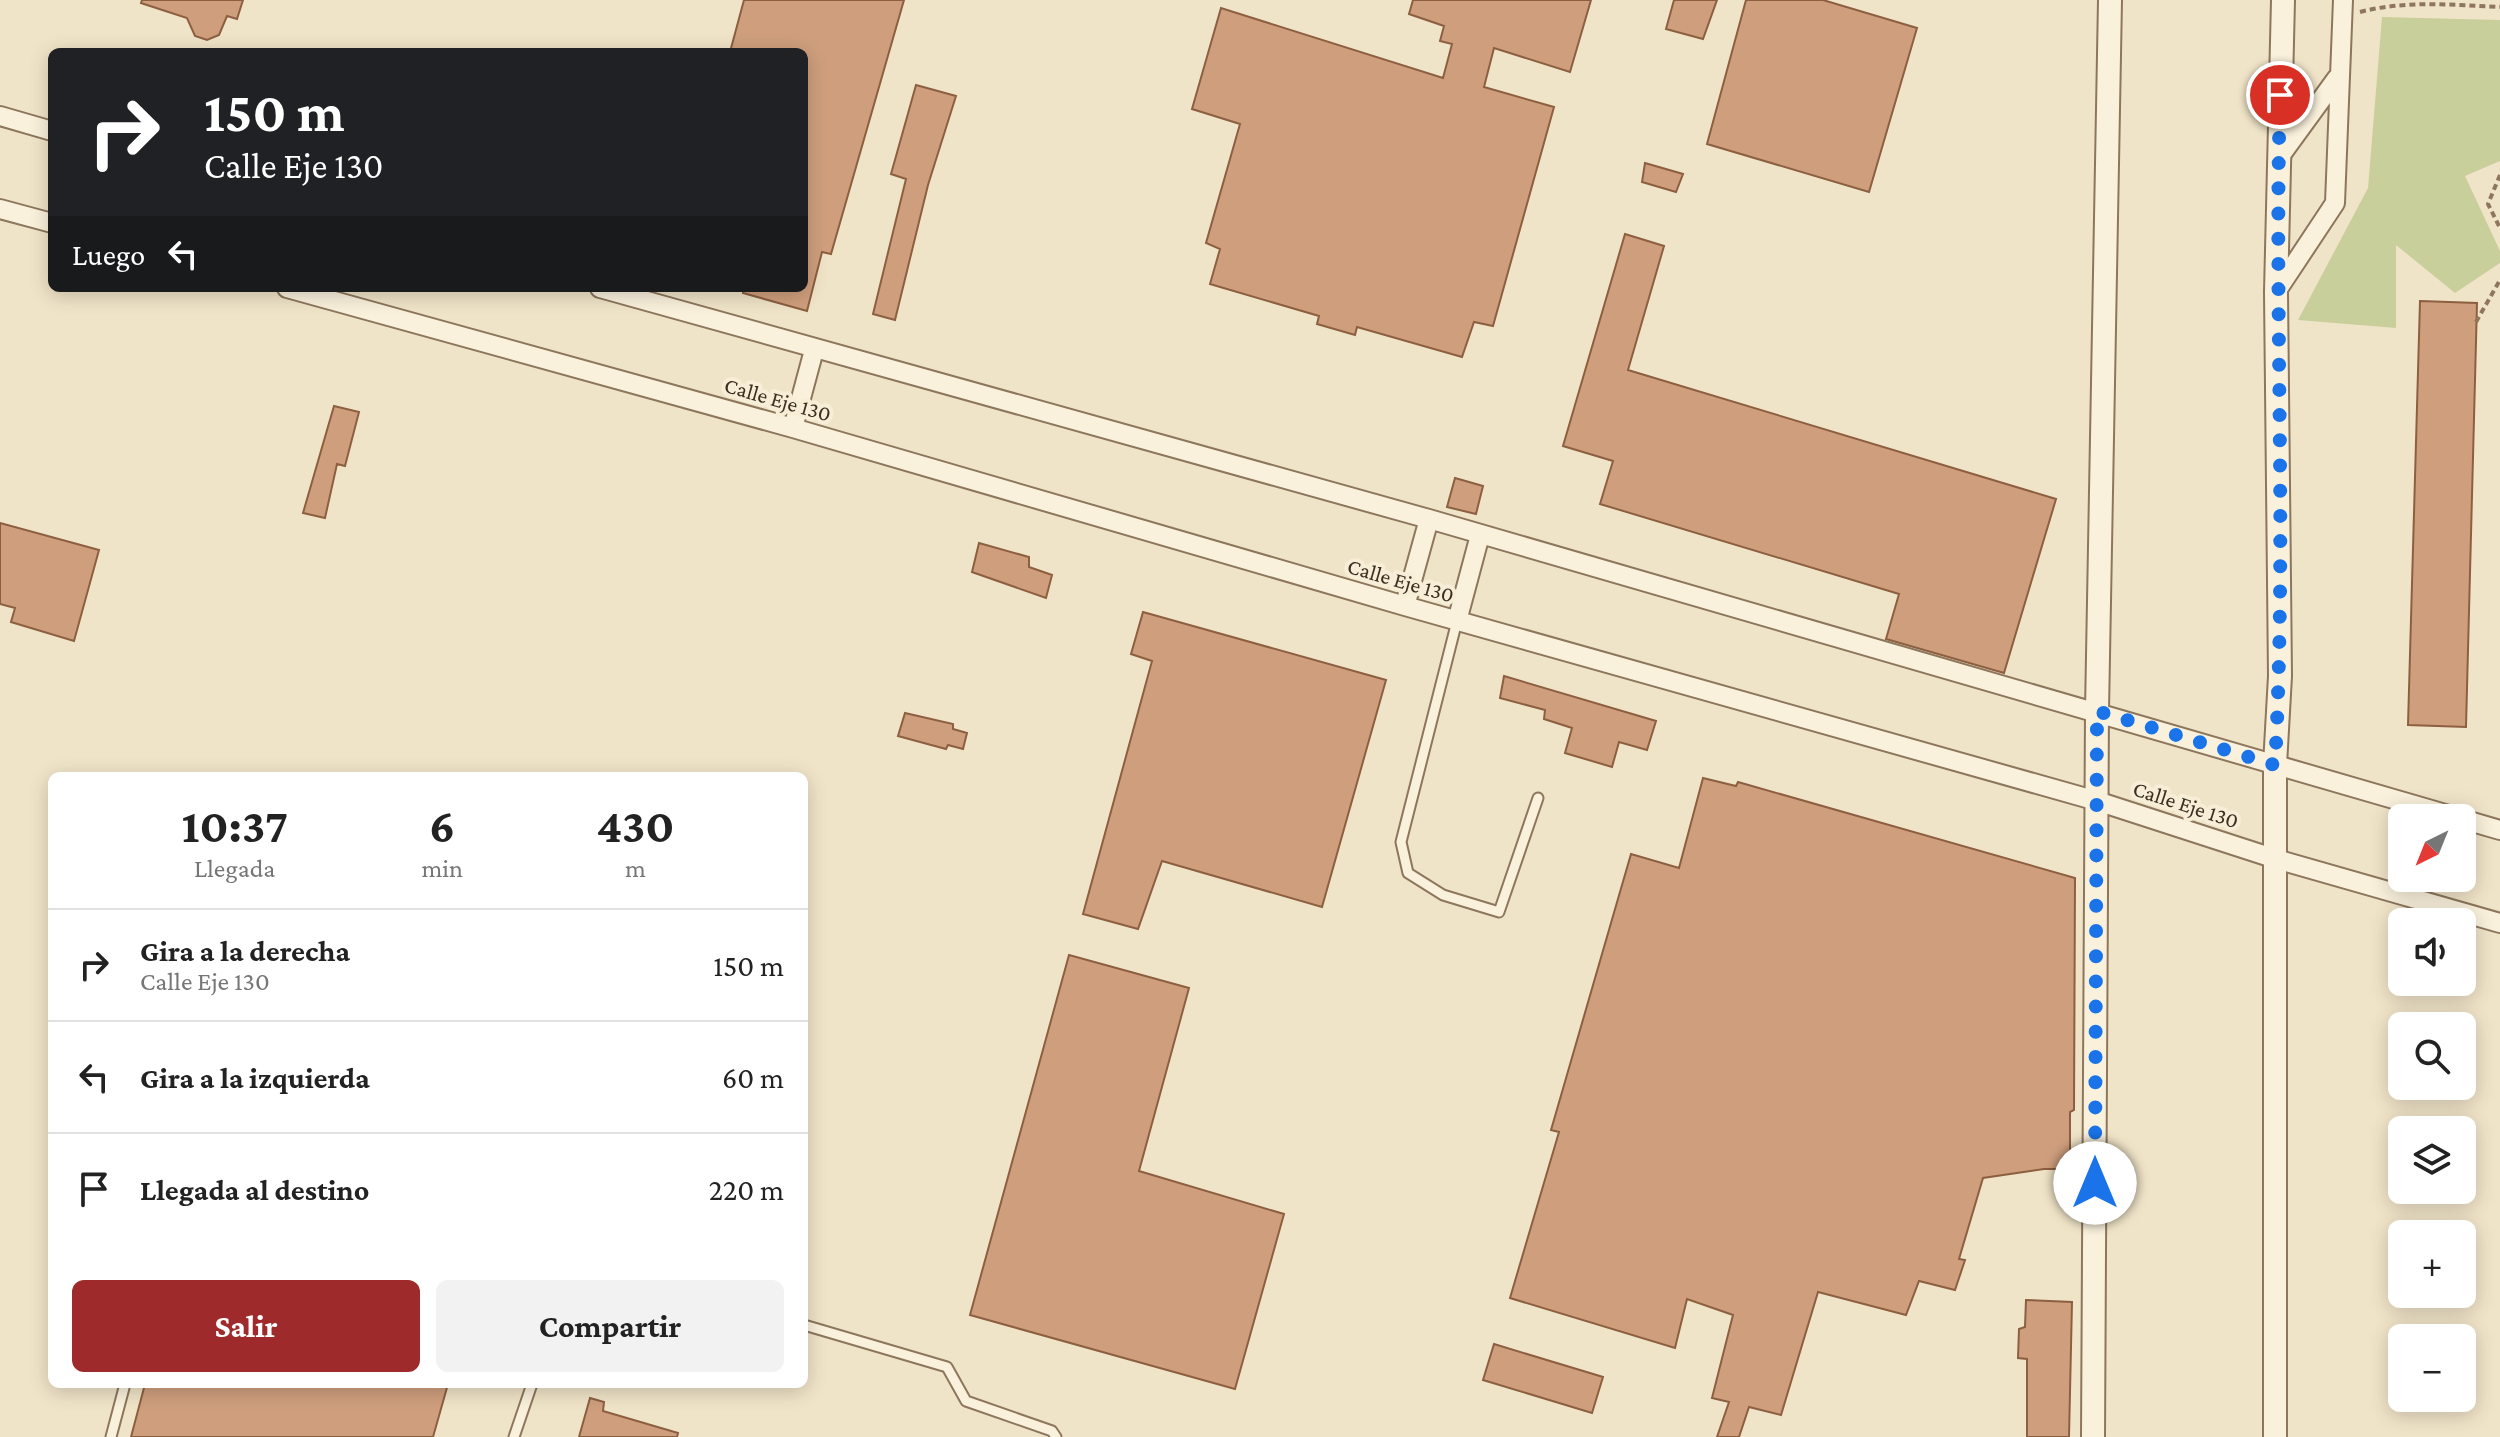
<!DOCTYPE html>
<html lang="es">
<head>
<meta charset="utf-8">
<style>
  body { margin:0; font-family:"Crimson Pro",serif; background:#f2f2f2; color:#222; height:100vh; display:flex; flex-direction:column; font-size:30px; white-space:nowrap }
  * { box-sizing:border-box; margin:0 }
  p { font-size:26px; color:#767676 }
  .icon { flex:none; width:44px; height:44px; fill:none; stroke:currentColor; stroke-width:2; stroke-linecap:round; stroke-linejoin:round }
  .map { position:relative; flex:1; overflow:hidden }
  .sheet { position:absolute; left:48px; top:772px; width:760px; height:616px; display:flex; flex-direction:column; background:#fff; border-radius:12px; box-shadow:0 4px 20px #0003 }
  .sheet>* { flex:none }
  .banner { position:absolute; left:48px; top:48px; width:760px; height:244px; border-radius:12px; box-shadow:0 4px 20px #0003; background:#202124; color:#fff; overflow:hidden }
  .needle { width:52px; rotate:223deg }
  .tools { position:absolute; left:2388px; top:804px; display:grid; gap:16px }
  .tools a { display:grid; place-items:center; width:88px; height:88px; border-radius:12px; background:#fff; box-shadow:0 4px 20px #0003; font-size:40px }
  .pin { position:absolute; display:grid; place-items:center; width:68px; height:68px; color:#fff; margin:-34px; border:4px solid #fff; border-radius:50%; box-shadow:0 2px 8px #0007 }
  .me { position:absolute; width:88px; margin:-44px; rotate:0deg; stroke-linejoin:round; filter:drop-shadow(0 0 6px #0008) }
  .turn { display:flex; align-items:center; gap:28px; height:168px; padding:0 24px; font-size:36px }
  .turn .icon { width:104px; height:104px; stroke-width:2.5 }
  .turn b { display:block; font-size:56px; line-height:68px }
  .then { display:flex; align-items:center; height:76px; padding:0 24px; background:#0003; gap:16px; font-size:30px }
  .eta { display:flex; justify-content:space-evenly; align-items:center; height:136px; text-align:center }
  .eta b { font-size:48px; font-weight:700; line-height:56px }
  .primary-button { display:flex; gap:16px; margin-top:auto; padding:16px 24px }
  .primary-button a { flex:1; height:92px; border-radius:12px; background:#9e2a2b; color:#fff; font-size:32px; font-weight:700; line-height:92px; text-align:center }
  .primary-button a+a { background:#f2f2f2; color:#222 }
  ul { padding:0; list-style:none }
  li { display:flex; align-items:center; gap:24px; height:112px; padding:0 24px; border-top:2px solid #e0e0e0 }
  li div { flex:1 }
  li b { display:block; font-size:30px }
  li em { font-style:normal }
  .map>svg:first-child { display:block }
  .green { fill:#c9cf9b }
  .building { fill:#cf9f7d; stroke:#8d5f41; stroke-width:2 }
  .lines { fill:none; stroke-linecap:round; stroke-linejoin:round }
  .service-casing { stroke:#8d765c; stroke-width:13 }
  .minor-casing { stroke:#8d765c; stroke-width:22 }
  .tertiary-casing { stroke:#8d765c; stroke-width:26 }
  .path { stroke:#8d765c; stroke-width:4; stroke-dasharray:6 4; stroke-linecap:butt }
  .service { stroke:#faf1dc; stroke-width:9 }
  .minor { stroke:#faf1dc; stroke-width:18 }
  .tertiary { stroke:#faf1dc; stroke-width:22 }
  .route { stroke:#1a73e8; stroke-width:14; stroke-dasharray:0 25.2 }
  .labels { text-anchor:middle; stroke-width:8; stroke-linejoin:round; paint-order:stroke }
  .street-label { font-size:22px; fill:#3d2e20; stroke:#f7eed8 }
</style>
</head>
<body>
<div class="map">
<svg width="2500" height="1437" viewBox="0 0 2500 1437">
  <rect width="100%" height="100%" fill="#f0e4c8"/>
  <!-- green -->
  <path class="green" d="M2382,17L2500,20V161L2465,176L2500,251V263L2455,293L2396,245V328L2298,320L2368,188Z"/>
  <!-- building -->
  <path class="building" d="M142,0H243L237,19L227,16L219,35L207,40L195,36L187,18L141,3Z
    M744,0H904L831,254L822,252L807,311L743,293L744,288H804V52H730Z
    M1413,0H1591L1570,72L1494,48L1484,87L1554,107L1493,326L1474,322L1462,357L1357,327L1355,335L1317,324L1319,316L1210,284L1220,249L1206,243L1240,124L1192,109L1221,8L1443,78L1452,44L1440,41L1444,26L1409,14Z
    M1674,0H1717L1703,39L1666,29Z
    M1746,0H1823L1917,28L1869,192L1707,144Z
    M916,85L956,96L928,185L895,320L873,314L906,179L891,174Z
    M1645,163L1683,174L1676,192L1642,182Z
    M1625,234L1664,246L1628,370L2056,499L2004,673L1886,639L1899,594L1600,504L1613,461L1563,446Z
    M2420,301L2477,303L2466,727L2408,725Z
    M334,406L359,412L345,466L337,464L325,518L303,513Z
    M1455,478L1483,486L1476,514L1447,507Z
    M0,523L99,550L74,641L11,622L15,608L0,604Z
    M979,543L1029,557V567L1052,575L1046,598L972,572Z
    M1143,612L1386,680L1322,907L1162,861L1138,929L1083,914L1152,661L1131,654Z
    M1504,676L1656,721L1647,750L1619,742L1612,767L1565,753L1572,728L1544,719L1545,710L1500,698Z
    M905,713L953,724V729L967,733L963,749L948,745L946,749L898,736Z
    M1703,778L1736,786L1738,782L2075,878L2074,1110L2070,1112V1169H2044L1983,1178L1959,1259L1965,1260L1955,1290L1919,1281L1906,1315L1818,1292L1781,1415L1749,1407L1739,1437H1717L1729,1402L1712,1398L1733,1315L1687,1299L1675,1348L1510,1298L1559,1132L1551,1130L1631,854L1679,868Z
    M1069,955L1189,988L1139,1171L1284,1214L1235,1389L970,1315Z
    M2026,1300L2072,1302L2069,1437H2027V1359L2018,1358L2019,1329L2025,1327Z
    M1494,1344L1603,1377L1592,1413L1483,1380Z
    M145,1384H448L433,1437H131Z
    M590,1398L604,1402L603,1411L678,1433L677,1437H579Z"/>
  <g class="lines">
    <!-- service casing -->
    <g class="service-casing">
      <path id="service" d="M1457,621L1401,842L1408,873L1443,895L1499,912L1538,798
        M804,1325L947,1367L966,1401L1052,1431L1056,1437
        M111,1437L125,1384
        M514,1437L532,1384"/>
    </g>
    <!-- minor casing -->
    <g class="minor-casing">
      <path id="minor" d="M0,116L52,131
        M2278,159L2337,78
        M0,209L52,223
        M287,288L793,428L1405,606L2097,801L2276,859L2500,923
        M600,288L1429,519L2459,818
        M2276,292L2335,203L2343,0
        M793,428L814,350
        M1405,606L1429,519
        M1457,621L1480,535
        M2462,819L2500,830"/>
    </g>
    <!-- tertiary casing -->
    <g class="tertiary-casing">
      <path id="tertiary" d="M2093,1437L2097,711L2110,0
        M2275,1437V765L2280,676L2276,292L2283,0"/>
    </g>
    <!-- path -->
    <path class="path" d="M2360,12C2406,0 2453,5 2500,7
      M2500,175L2488,204L2500,228
      M2476,322L2500,280"/>
    <!-- service -->
    <use href="#service" class="service"/>
    <!-- minor -->
    <use href="#minor" class="minor"/>
    <!-- tertiary -->
    <use href="#tertiary" class="tertiary"/>
  </g>
  <g class="lines">
    <!-- route -->
    <path class="route" d="M2095,1183L2097,711L2275,765C2287,542 2274,318 2280,95"/>
  </g>
  <g class="labels">
    <!-- street labels -->
    <g class="street-label">
      <text transform="translate(778 399) rotate(16)" y="8">Calle Eje 130</text>
      <text transform="translate(1401 580) rotate(16)" y="8">Calle Eje 130</text>
      <text transform="translate(2186 804) rotate(18)" y="8">Calle Eje 130</text>
    </g>
  </g>
</svg>
<div class="tools">
<a><svg class="needle" viewBox="-14 -14 28 28"><path d="M0-13l5 13h-10z" fill="#e53935"/><path d="M0 13l5-13h-10z" fill="#767676"/></svg></a>
<a><svg class="icon" aria-label="sound" viewBox="0 0 24 24"><path d="M4 9h4l5-4v14l-5-4H4zM17 9q2 3 0 6"/></svg></a>
<a><svg class="icon" aria-label="search" viewBox="0 0 24 24"><circle cx="10" cy="10" r="6"/><path d="M15 15l6 6"/></svg></a>
<a><svg class="icon" aria-label="layers" viewBox="0 0 24 24"><path d="M12 4l9 5-9 5-9-5zM3 14l9 5 9-5"/></svg></a>
<a>+</a>
<a>−</a>
</div>
<div class="pin" style="left:2280px;top:95px;background:#d93025"><svg class="icon" aria-label="arrive" viewBox="0 0 24 24"><path d="M6 21V4h12l-3 4 3 4H6"/></svg></div>
<svg class="me" style="left:2095px;top:1183px" viewBox="-20 -20 40 40"><circle r="19" fill="#fff"/><path d="M0-13L10 11 0 6-10 11z" fill="#1a73e8"/></svg>
<div class="banner">
<div class="turn"><svg class="icon" aria-label="right" viewBox="0 0 24 24"><path d="M7 20v-9h11M14 6l5 5-5 5"/></svg><div><b>150 m</b>Calle Eje 130</div></div>
<div class="then">Luego<svg class="icon" aria-label="left" viewBox="0 0 24 24"><path d="M17 20v-9H6M10 6l-5 5 5 5"/></svg></div>
</div>
<section class="sheet">
<div class="eta">
<div><b>10:37</b><p>Llegada</p></div>
<div><b>6</b><p>min</p></div>
<div><b>430</b><p>m</p></div>
</div>
<ul>
<li><svg class="icon" aria-label="right" viewBox="0 0 24 24"><path d="M7 20v-9h11M14 6l5 5-5 5"/></svg><div><b>Gira a la derecha</b><p>Calle Eje 130</p></div><em>150 m</em></li>
<li><svg class="icon" aria-label="left" viewBox="0 0 24 24"><path d="M17 20v-9H6M10 6l-5 5 5 5"/></svg><div><b>Gira a la izquierda</b></div><em>60 m</em></li>
<li><svg class="icon" aria-label="arrive" viewBox="0 0 24 24"><path d="M6 21V4h12l-3 4 3 4H6"/></svg><div><b>Llegada al destino</b></div><em>220 m</em></li>
</ul>
<div class="primary-button"><a>Salir</a><a>Compartir</a></div>
</section>
</div>
</body>
</html>
